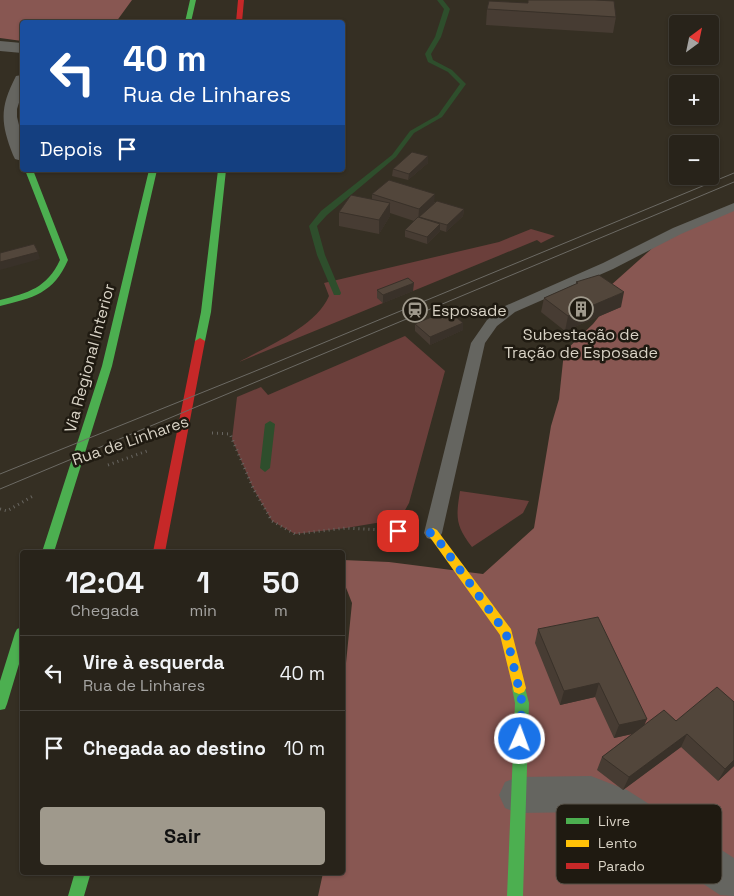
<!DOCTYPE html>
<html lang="pt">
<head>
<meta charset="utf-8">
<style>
  body { margin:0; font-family:"Space Grotesk",sans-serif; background:#342f27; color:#f1f3f6; height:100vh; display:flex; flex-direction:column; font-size:19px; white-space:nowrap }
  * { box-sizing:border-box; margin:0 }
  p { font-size:16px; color:#a5a4a2 }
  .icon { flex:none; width:28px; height:28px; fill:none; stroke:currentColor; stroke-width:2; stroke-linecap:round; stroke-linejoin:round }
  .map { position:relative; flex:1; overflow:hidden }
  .sheet { position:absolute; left:20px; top:550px; width:325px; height:325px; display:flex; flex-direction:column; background:#28231a; border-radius:5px; box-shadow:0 1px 4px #0004,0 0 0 1px #444039 }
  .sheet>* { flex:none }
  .banner { position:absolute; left:20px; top:20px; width:325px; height:152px; border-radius:5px; box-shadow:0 1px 4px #0004,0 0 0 1px #444039; background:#1a4fa0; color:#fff; overflow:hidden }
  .needle { width:32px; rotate:33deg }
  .controls { position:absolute; left:669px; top:15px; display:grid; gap:10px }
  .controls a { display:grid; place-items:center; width:50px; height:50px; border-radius:5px; background:#28231a; box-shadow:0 1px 4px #0004,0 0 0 1px #444039; font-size:25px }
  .pin { position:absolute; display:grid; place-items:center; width:42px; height:42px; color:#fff; margin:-21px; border-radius:10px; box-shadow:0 2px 8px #0006 }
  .me { position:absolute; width:55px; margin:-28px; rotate:2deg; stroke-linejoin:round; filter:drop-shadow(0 0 4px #0008) }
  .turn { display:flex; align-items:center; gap:18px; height:105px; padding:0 20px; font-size:22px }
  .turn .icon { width:65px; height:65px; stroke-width:2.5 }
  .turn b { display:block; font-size:35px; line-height:42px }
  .then { display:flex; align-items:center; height:48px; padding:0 20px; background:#0003; gap:10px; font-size:19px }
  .eta { display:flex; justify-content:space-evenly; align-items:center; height:85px; text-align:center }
  .eta b { font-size:30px; font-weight:800; line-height:35px }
  .action { display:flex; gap:10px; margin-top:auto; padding:10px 20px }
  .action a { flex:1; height:58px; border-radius:5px; background:#9f998c; color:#111; font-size:20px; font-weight:800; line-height:58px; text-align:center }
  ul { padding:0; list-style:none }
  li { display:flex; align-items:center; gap:15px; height:75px; padding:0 20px; border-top:1px solid #444039 }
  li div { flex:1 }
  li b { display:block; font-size:19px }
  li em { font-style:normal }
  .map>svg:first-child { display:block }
  .green { fill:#6b3f3b }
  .forest { fill:#885752 }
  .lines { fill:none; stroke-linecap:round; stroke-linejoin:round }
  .stream { fill:#2e4e2c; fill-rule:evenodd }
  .path { stroke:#686661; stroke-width:3; stroke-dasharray:1 4; stroke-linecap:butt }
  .lane { fill:#656560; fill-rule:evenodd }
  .street { fill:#656560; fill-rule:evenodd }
  .fast { fill:#4caf50; fill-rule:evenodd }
  .slow { fill:#ffc107; fill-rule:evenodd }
  .jam { fill:#c62828; fill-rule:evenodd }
  .tram { stroke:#6c6a64; stroke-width:1 }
  .wall { fill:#473c33 }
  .shaded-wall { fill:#393129 }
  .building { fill:#52463b; stroke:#393129 }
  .route { stroke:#1a73e8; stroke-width:9; stroke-dasharray:0 16.2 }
  .labels { text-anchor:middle; stroke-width:5; stroke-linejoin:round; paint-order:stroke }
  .poi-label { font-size:16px; fill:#d8d2c5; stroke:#1f1a11; text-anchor:start }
  .street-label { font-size:16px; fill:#d8d2c5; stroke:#1f1a11 }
  .key { fill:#1f1a11; stroke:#565147; stroke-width:1 }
  .key-label { font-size:14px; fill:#d8d2c5 }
</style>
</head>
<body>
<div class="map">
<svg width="734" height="896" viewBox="0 0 734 896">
  <rect width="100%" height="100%" fill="#352f23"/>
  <!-- green -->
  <path class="green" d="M531,229L555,236L541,243L537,240L413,291L407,286L378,297L383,303L239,362C267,346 316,327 329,296L324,283L499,242Z
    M405,336L445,371L409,503L404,512L388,521L346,528L295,534L272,521L253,488L232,439L237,397L261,387L268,395Z
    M460,491L529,501L523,513L472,547C455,525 456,517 460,491Z"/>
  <!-- forest -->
  <path class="forest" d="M0,0H132L116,22H22V41L0,38Z
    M734,204V896H318L323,873L342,872V703L352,603L343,580V560L389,562L483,574L534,528L551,426L559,399L564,352L593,324L609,304L610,286L657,244Z"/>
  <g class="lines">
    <!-- stream -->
    <path class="stream" d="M437,0H443L450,9L441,37L431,54L433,60L452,70L466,84L442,117L414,133L396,157L327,215L317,226L325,255L341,293L340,295H334L317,255L309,226L321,211L392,155L410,131L438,115L460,84L448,72L428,62L425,54L435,37L444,9Z
      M270,421L275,424L270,468L265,472L260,468L265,424Z"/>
    <!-- path -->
    <path class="path" d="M212,433L230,434L253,488L272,521L295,534L346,528L403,531
      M108,465L147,451
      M0,509L7,511L33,496"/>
    <!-- lane -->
    <path class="lane" d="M734,203V211L681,234L613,269L515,312L497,326L485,343L442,533L439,538L433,540L427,538L424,533L471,343L487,320L505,306L603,263L673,228Z"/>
    <!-- street -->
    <path class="street" d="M0,41L22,43V53L0,51Z
      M22,75V93L17,109V117L22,137V161L15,159L13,155C0,122 0,107 16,76Z
      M591,776L627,790L734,858V896L720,895L601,816L591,812L518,813L505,808L499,795L505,782L518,777Z"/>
    <!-- fast -->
    <path class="fast" d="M190,0H196L191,22H185Z
      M25,170H33L68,260C54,293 33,298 0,306V300C28,293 47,288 60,260Z
      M149,170H157L112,366L54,552H42L102,366Z
      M218,170H226L211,312L205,341L200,344L195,341L201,312Z
      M22,627V654L7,704L5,709L0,710V681L15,633L17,629Z
      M519,682L524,684L529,703L523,896H507L515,703L512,688L514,684Z
      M75,872H91L84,896H68Z"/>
    <!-- slow -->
    <path class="slow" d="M433,528L437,530L511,629L526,688L524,692L519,694L514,692L500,635L429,536L427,533L429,530Z"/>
    <!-- jam -->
    <path class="jam" d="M238,0H244L242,22H236Z
      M200,338L205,341L165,552H153L195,341Z"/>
    <!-- tram -->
    <path class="tram" d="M0,474L253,372L734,173
      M0,489L734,182"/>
  </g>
  <!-- wall -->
  <path class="wall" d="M487,9L616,17L613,33L486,25Z
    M428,156V163L408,180L392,176L393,169Z
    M372,194L435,202L464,209L463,216L446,232L440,230V231L427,244L405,237V230L414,221L390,213V216L379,234L339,226V212L372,199Z
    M576,282L621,307L565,331L541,312L544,298L576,284Z
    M377,290L413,291L383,303L377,298Z
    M415,324L463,330L430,345L415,331Z
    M538,629L647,719L644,725L676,721L734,702V766L718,781L681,747L623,790L597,770L602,757L632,734L614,738L595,697L560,705L535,643Z"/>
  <!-- shaded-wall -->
  <path class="shaded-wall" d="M428,156V163L408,180L409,174Z
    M435,194L434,208L419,217V222L418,223L419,209Z
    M390,203V216L379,234V220Z
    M464,209L463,216L446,232L447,225Z
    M440,224V231L427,244V237Z
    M38,252L40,259L0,270V262Z
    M414,283L413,291L383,303V295Z
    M624,292L621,307L565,331L568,316Z
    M463,323V330L430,345V337Z
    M599,683L595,697L560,705L564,691Z
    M647,719L641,732L614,738L619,725Z
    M687,734L681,747L623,790L629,777Z
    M734,760V766L718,781L725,769Z"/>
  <!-- building -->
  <path class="building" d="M528,0H595L614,1L616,17L487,9L489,1L528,3Z
    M412,152L428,156L409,174L393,169Z
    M389,180L435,194L419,209L372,194Z
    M351,195L390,203L379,220L339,212Z
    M437,201L464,209L447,225L419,217Z
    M418,217L440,224L427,237L405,230Z
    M34,244L38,252L0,262V253Z
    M599,275L624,292L568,316L544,298L578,283L576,282Z
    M408,278L414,283L383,295L377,290Z
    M448,310L463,323L430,337L415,324Z
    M598,617L647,719L619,725L599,683L564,691L538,629Z
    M717,687L734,702V760L725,769L687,734L629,777L602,757L664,710L676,721Z"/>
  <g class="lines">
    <!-- route -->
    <path class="route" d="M398,531L433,533L506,633L522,702L520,739"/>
  </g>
  <!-- icons -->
  <defs>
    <g id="building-ring" transform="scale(1.25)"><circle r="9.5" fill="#1f1a11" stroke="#9f998c" stroke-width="1.5"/><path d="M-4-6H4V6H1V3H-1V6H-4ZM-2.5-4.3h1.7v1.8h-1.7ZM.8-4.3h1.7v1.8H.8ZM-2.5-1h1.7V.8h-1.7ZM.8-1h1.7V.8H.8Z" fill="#9f998c"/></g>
    <g id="station-ring" transform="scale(1.25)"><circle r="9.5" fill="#1f1a11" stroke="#9f998c" stroke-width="1.5"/><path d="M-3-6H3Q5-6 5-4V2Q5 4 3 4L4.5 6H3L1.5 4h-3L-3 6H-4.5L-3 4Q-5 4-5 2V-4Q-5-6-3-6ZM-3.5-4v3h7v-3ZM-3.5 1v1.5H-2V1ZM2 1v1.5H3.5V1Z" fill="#9f998c"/></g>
  </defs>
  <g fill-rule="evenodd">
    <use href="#building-ring" x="581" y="309"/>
    <use href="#station-ring" x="415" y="310"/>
  </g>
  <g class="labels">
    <!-- poi labels -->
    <g class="poi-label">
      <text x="432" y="316">Esposade</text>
      <text x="581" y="340" text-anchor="middle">Subestação de<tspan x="581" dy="18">Tração de Esposade</tspan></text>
    </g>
    <!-- street labels -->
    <g class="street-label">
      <text transform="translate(89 358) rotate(-75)" y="6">Via Regional Interior</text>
      <text transform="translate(130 440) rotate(-19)" y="6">Rua de Linhares</text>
    </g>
  </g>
  <!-- legend -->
  <rect x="556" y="804" width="166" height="80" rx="8" class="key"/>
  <rect x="566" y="818" width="23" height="6" fill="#4caf50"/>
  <rect x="566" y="840" width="23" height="7" fill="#ffc107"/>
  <rect x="566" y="863" width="23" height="6" fill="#c62828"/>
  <g class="key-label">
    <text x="598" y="826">Livre</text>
    <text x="598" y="848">Lento</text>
    <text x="598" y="871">Parado</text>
  </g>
</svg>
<div class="controls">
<a><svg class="needle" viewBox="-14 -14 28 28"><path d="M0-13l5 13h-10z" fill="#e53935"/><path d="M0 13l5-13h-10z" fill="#a5a4a2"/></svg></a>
<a>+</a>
<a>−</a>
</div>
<div class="pin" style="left:398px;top:531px;background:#d93025"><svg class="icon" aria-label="arrive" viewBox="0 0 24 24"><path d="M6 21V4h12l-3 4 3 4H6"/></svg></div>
<svg class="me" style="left:520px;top:739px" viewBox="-20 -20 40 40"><circle r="17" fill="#1a73e8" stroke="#fff" stroke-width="3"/><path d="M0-11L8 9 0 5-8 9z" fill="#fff"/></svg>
<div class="banner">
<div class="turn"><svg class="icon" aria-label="left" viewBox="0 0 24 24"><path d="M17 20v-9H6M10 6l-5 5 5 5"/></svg><div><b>40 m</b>Rua de Linhares</div></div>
<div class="then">Depois<svg class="icon" aria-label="arrive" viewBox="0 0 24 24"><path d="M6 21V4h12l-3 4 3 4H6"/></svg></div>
</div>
<section class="sheet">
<div class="eta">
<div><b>12:04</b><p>Chegada</p></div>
<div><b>1</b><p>min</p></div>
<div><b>50</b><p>m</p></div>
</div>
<ul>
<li><svg class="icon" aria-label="left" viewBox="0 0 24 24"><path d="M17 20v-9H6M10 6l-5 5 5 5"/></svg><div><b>Vire à esquerda</b><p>Rua de Linhares</p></div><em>40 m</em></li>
<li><svg class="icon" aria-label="arrive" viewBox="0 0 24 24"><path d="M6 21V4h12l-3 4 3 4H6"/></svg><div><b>Chegada ao destino</b></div><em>10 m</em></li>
</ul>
<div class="action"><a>Sair</a></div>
</section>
</div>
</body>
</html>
